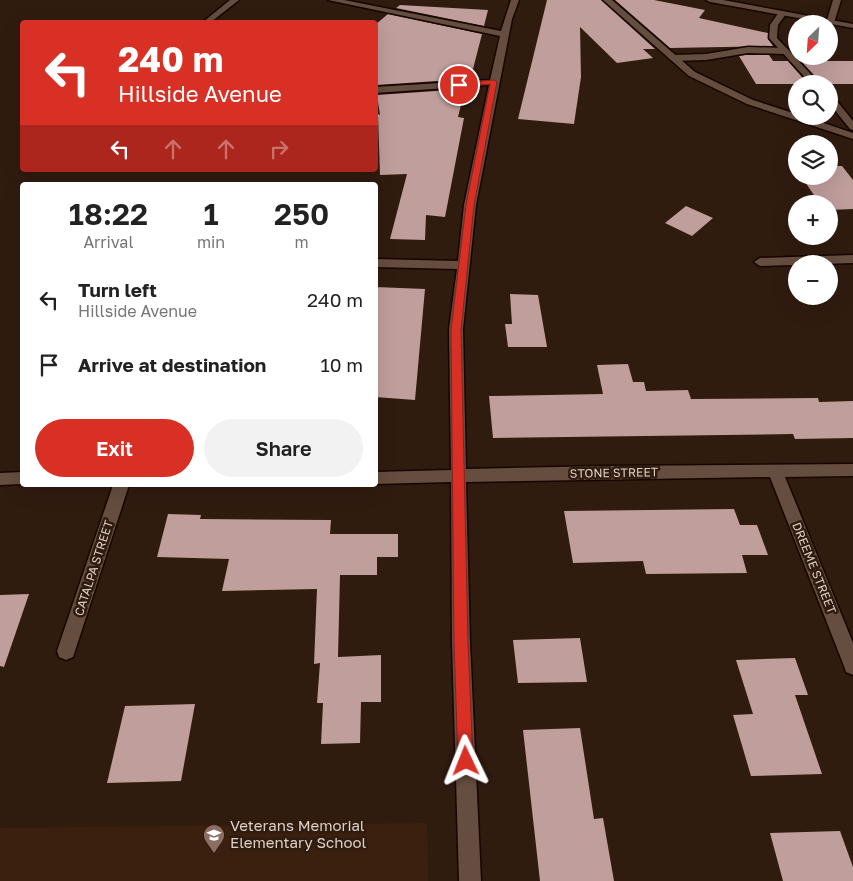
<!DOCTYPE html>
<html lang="en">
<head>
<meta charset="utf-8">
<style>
  body { margin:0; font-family:"Golos Text",sans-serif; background:#f2f2f2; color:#222; height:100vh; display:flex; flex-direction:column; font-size:19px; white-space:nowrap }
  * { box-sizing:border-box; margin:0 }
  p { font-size:16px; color:#767676 }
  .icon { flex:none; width:28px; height:28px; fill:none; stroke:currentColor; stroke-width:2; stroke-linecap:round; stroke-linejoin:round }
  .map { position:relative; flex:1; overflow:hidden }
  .details { position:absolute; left:20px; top:182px; width:358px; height:305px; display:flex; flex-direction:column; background:#fff; border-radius:5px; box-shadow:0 5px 20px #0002 }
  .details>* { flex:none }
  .hud { position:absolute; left:20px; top:20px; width:358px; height:152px; border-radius:5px; box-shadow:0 5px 20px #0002; background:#d93025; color:#fff; overflow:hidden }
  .needle { width:32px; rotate:205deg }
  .controls { position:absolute; left:788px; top:15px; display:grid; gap:10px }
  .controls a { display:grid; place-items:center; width:50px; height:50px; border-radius:50%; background:#fff; box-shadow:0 5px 20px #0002; font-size:25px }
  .pin { position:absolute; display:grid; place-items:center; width:42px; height:42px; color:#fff; margin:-21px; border:2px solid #fff; border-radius:50%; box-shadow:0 1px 5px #0007 }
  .me { position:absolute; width:55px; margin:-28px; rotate:358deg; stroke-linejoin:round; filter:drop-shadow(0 0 4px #0008) }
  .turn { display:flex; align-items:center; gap:18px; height:105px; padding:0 15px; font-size:22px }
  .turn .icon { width:65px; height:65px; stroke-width:2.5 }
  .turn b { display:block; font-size:35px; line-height:42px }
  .lanes { display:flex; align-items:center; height:48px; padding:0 15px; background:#0003; justify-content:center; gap:25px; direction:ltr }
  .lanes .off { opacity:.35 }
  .eta { display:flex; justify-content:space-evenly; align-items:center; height:85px; text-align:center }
  .eta b { font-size:30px; font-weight:600; line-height:35px }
  .primary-button { display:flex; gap:10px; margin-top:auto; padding:10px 15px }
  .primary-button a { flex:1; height:58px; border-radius:30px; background:#d93025; color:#fff; font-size:20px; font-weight:600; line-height:58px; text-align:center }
  .primary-button a+a { background:#f2f2f2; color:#222 }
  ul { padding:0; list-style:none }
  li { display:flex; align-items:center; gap:15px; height:65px; padding:0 15px }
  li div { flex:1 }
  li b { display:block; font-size:19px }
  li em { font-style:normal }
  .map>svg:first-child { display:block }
  .built { fill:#3b200f }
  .building { fill:#bf9e9c }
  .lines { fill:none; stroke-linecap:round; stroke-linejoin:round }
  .service-casing { stroke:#170500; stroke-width:3 }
  .minor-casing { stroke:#170500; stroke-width:3 }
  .secondary-casing { stroke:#170500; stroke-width:3 }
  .service { fill:#654d3f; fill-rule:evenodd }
  .minor { fill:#654d3f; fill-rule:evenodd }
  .secondary { fill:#654d3f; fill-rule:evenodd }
  .route { fill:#d93025; stroke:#8d1f18 }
  .labels { text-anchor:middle; stroke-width:5; stroke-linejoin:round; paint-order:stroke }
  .street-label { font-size:12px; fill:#ded0c7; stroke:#301b0f }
  .near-poi-label { font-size:15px; fill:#ded0c7; stroke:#301b0f; text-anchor:start }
</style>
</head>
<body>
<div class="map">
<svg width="853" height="881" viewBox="0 0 853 881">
  <rect width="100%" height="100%" fill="#301b0f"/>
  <!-- built -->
  <path class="built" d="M427,823L428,881H0V828Z"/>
  <!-- building -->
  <path class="building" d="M547,0H601L655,49H643L653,58L617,63L580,27L581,77L574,124L518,119Z
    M615,0H654L705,10L699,18L768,33V39L773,46L670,48Z
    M400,5L488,10L484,26L396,8Z
    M388,14L482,34L473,69H470L468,79L376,85L375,25Z
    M745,55H769L773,61H788L808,84H756L739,56Z
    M801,61H853V84H822Z
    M465,89L458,117L464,118L445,217L426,215L425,240L390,239L407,174L380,175L378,114L380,115L377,95Z
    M829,166H842L853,180V209L829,210V204H820L801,176H829Z
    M686,206L713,218L692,236L665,223Z
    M375,287L425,289L415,400L375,397Z
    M510,294L538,295L547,347H508L505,324H512Z
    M628,364L633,382H644L646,391L688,390L691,399L818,398L819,402L853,401V438L795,439L793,434L493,438L489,396L603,394L597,365Z
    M734,509L740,525H757L768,555H742L747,573L646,574L643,561L573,563L564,511Z
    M168,514L201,515L200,519L331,520L330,534H398V557H377V575H340L338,657L381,655V702H361L360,743L321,744L323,703H317L320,663L314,664L317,589L222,591L229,559L157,557Z
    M29,594L4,667L0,666V595Z
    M580,638L587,682L518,683L513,640Z
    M795,658L808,695H795L822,774L751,776L733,715L753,714L736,660Z
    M195,704L181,781L107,783L125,706Z
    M580,728L594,819L603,818L614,881H540L523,730Z
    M840,831L853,867V881H783L770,833Z"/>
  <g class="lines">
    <!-- service casing -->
    <g class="service-casing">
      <path id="service" d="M748,47L786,48L790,51L786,54L748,53L706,60L673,61L669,58L673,55L706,54Z"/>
    </g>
    <!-- minor casing -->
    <g class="minor-casing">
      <path id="minor" d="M230,0H239L211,22H203Z
        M328,0H344L501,31L511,0H519L512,19L476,205L463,329L466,469L605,466L853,464V476L785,477L853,643V675L846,672L844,666L770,477L466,482L470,642L481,881H459L452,642L451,482L375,484V472L451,470L449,329L457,269L375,267V259L458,261L464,205L489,85L375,93V87L490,80L500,36Z
        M603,0H612L695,72L753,100L796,114V116H803L853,133V139L747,104L689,76Z
        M833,0H841L834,23L830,25L826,23Z
        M779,12L786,14L778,25L777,38L820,84H811L769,38L770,25Z
        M829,94L832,95L853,121V130L850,129L829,103Z
        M853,255V263L760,266L754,262L760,258Z
        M22,472V484L0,485V473Z
        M113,485H129L75,651L73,657L66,660L59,657L57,651Z"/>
    </g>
    <!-- secondary casing -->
    <g class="secondary-casing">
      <path id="secondary" d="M706,0H723L853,24V28L710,2Z"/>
    </g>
    <!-- service -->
    <use href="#service" class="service"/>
    <!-- minor -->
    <use href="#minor" class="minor"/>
    <!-- secondary -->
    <use href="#secondary" class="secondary"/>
  </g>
  <!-- route -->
  <path class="route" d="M494,80L497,82L474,205L461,330L468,642L473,761L471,767L466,769L460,767L458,761L454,642L451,330L466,205L490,84L459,87L456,85L459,83Z"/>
  <!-- icons -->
  <defs>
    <g id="school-pin" transform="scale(1.125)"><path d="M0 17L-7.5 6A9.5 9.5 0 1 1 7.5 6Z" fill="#8d6e63" stroke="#301b0f"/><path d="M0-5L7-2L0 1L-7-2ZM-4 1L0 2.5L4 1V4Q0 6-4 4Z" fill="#fff"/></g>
  </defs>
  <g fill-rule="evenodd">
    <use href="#school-pin" x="214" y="835"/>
  </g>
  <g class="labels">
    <!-- street labels -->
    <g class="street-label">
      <text transform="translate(614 473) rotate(-1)" y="4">STONE STREET</text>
      <text transform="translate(94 568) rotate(-72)" y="4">CATALPA STREET</text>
      <text transform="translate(814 568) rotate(68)" y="4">DREEME STREET</text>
    </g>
    <!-- near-poi labels -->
    <g class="near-poi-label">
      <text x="230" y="831">Veterans Memorial<tspan x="230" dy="17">Elementary School</tspan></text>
    </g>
  </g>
</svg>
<div class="controls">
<a><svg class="needle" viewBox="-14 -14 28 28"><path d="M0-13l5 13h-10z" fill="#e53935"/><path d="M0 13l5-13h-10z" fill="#767676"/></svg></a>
<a><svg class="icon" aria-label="search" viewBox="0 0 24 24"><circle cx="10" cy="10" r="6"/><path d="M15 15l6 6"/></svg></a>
<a><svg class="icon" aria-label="layers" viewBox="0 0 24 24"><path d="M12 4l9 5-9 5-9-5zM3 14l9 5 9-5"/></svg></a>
<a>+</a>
<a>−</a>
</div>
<div class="pin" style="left:459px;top:85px;background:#d93025"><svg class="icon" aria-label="arrive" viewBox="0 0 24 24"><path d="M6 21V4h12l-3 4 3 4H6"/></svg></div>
<svg class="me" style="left:466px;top:761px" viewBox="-20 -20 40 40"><path d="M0-17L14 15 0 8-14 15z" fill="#d93025" stroke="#fff" stroke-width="4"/></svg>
<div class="hud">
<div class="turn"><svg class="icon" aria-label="left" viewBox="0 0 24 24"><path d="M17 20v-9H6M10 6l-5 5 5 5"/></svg><div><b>240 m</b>Hillside Avenue</div></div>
<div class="lanes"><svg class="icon" aria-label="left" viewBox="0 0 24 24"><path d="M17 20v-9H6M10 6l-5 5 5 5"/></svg><svg class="icon off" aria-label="ahead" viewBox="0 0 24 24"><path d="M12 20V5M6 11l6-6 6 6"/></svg><svg class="icon off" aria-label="ahead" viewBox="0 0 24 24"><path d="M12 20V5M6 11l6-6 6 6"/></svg><svg class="icon off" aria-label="right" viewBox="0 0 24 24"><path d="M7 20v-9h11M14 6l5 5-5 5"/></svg></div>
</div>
<section class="details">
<div class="eta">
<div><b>18:22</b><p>Arrival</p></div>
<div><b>1</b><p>min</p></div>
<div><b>250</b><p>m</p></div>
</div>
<ul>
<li><svg class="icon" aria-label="left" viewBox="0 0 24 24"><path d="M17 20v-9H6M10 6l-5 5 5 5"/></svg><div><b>Turn left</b><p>Hillside Avenue</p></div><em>240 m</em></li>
<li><svg class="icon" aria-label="arrive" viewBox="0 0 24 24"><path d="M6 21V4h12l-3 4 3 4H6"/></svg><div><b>Arrive at destination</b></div><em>10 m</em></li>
</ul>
<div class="primary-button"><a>Exit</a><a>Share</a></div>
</section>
</div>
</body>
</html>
